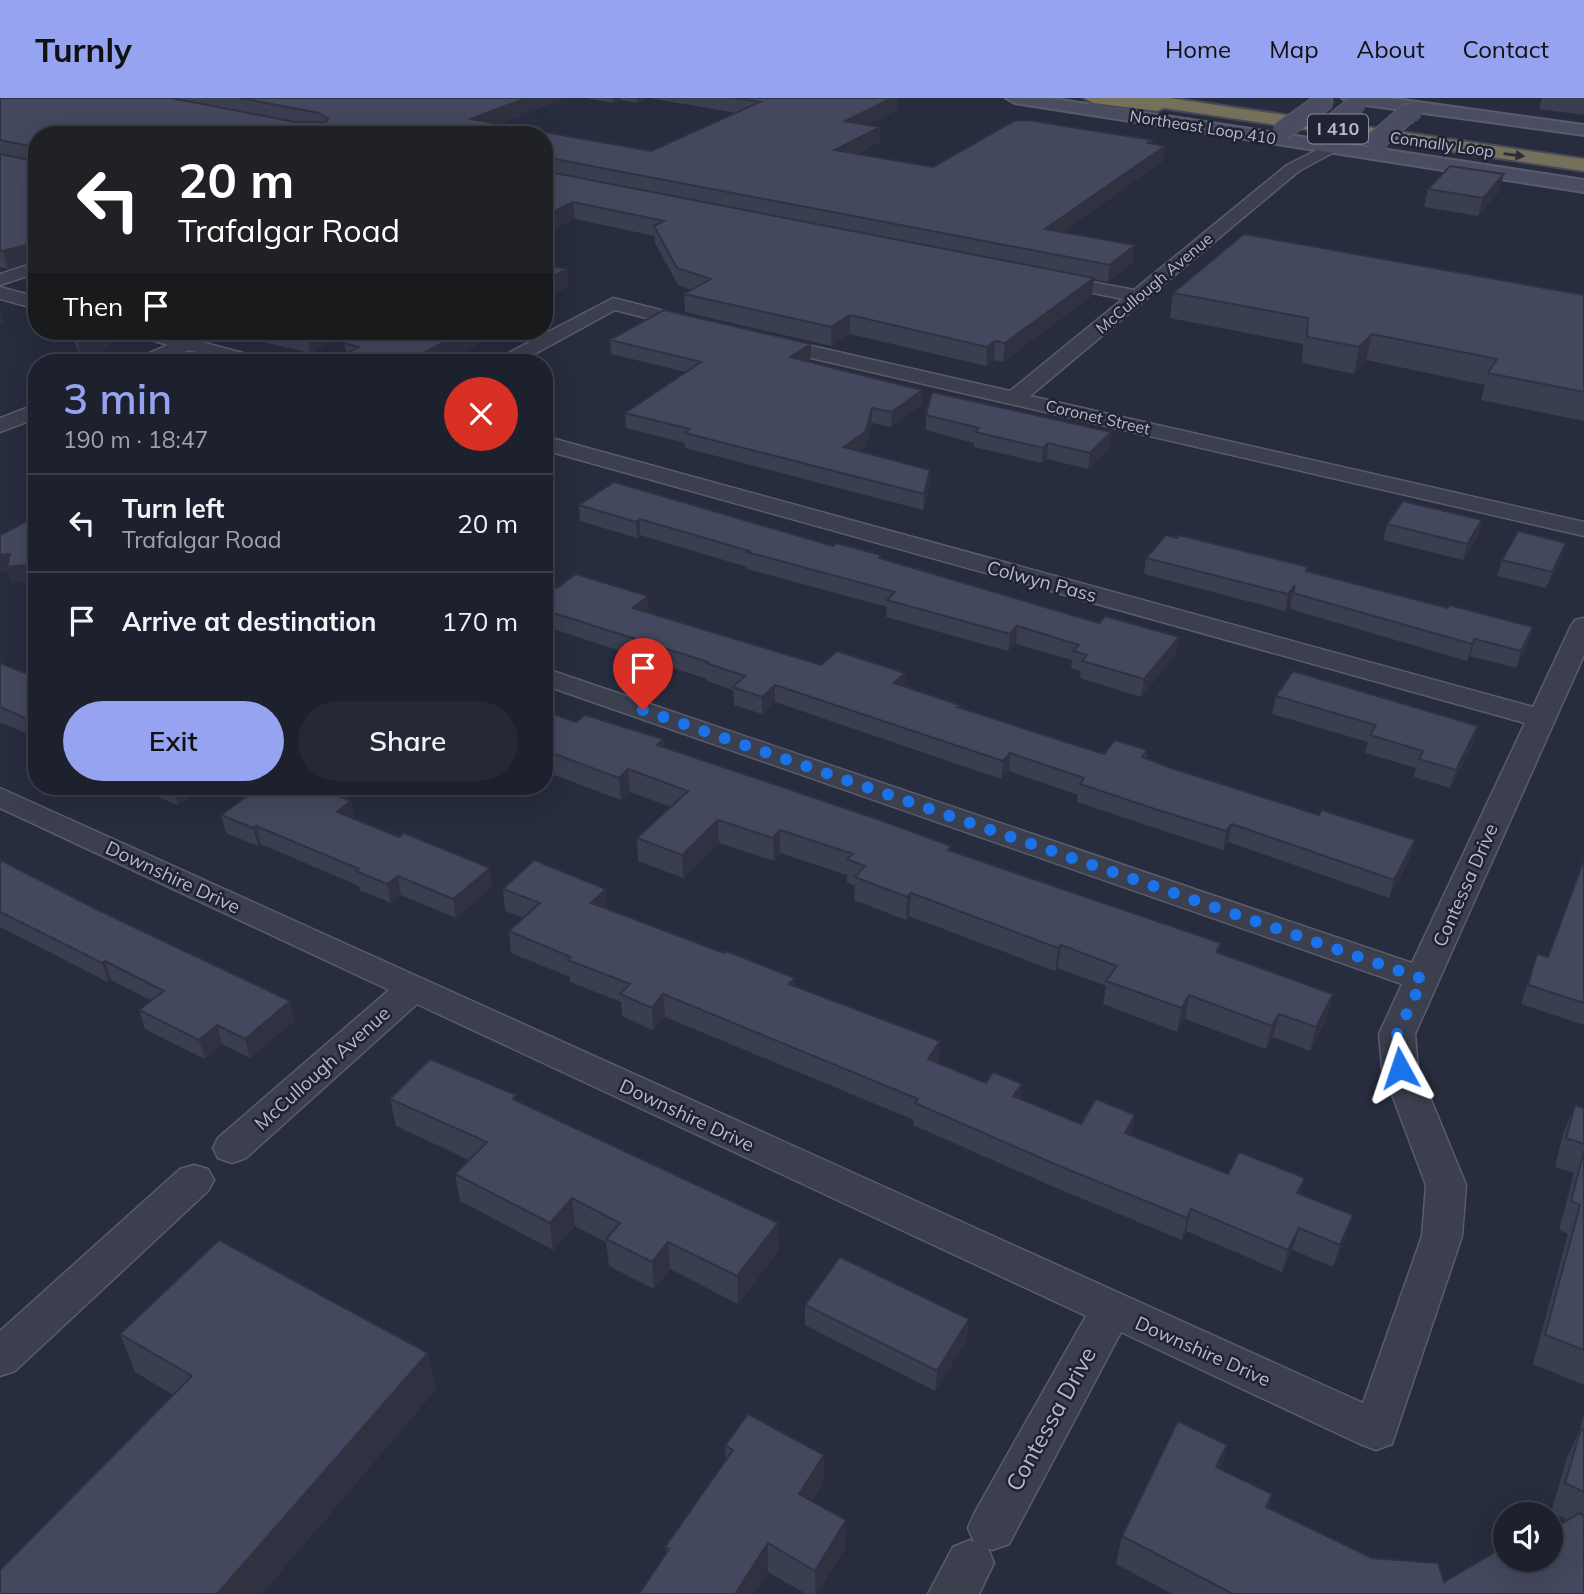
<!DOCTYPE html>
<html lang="en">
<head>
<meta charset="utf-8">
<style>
  body { margin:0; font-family:Mulish,sans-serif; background:#252936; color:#f1f3f6; height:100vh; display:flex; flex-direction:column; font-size:26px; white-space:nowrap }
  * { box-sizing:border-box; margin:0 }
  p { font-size:23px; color:#a0a3aa }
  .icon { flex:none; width:38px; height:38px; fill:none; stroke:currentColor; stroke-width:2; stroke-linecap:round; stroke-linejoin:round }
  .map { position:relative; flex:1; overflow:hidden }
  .drawer { position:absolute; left:28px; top:256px; width:525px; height:441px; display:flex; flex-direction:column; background:#1d212e; border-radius:28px; box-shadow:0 7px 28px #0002,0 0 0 2px #3b3e4a }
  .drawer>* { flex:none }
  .top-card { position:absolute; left:28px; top:28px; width:525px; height:214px; border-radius:28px; box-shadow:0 7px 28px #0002,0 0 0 2px #3b3e4a; background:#202124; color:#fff; overflow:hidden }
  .controls { position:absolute; left:1493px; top:1404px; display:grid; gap:14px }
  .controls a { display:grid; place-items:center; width:70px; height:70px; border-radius:50%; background:#1d212e; box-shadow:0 7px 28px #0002,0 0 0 2px #3b3e4a; font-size:35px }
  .pin { position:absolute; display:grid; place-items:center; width:60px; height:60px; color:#fff; margin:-72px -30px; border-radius:50% 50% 50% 0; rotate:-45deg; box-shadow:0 0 7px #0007 }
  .pin .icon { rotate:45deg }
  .me { position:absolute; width:77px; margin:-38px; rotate:355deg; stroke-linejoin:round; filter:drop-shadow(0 0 5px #0008) }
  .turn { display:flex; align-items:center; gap:24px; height:147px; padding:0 35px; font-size:32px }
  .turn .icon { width:91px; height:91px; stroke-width:2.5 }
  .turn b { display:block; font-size:49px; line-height:60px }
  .then { display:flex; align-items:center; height:66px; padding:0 35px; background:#0003; gap:14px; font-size:26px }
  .round { display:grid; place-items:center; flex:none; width:74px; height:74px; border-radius:37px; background:#252936 }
  .headline { display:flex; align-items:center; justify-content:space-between; height:119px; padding:0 35px }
  h1 { font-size:42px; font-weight:600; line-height:52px; color:#96a3f0 }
  .primary-button { display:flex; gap:14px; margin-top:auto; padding:14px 35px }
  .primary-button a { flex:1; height:80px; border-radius:42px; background:#96a3f0; color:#111; font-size:28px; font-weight:600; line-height:80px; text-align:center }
  .primary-button a+a { background:#252936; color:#f1f3f6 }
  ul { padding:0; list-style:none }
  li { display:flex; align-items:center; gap:21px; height:98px; padding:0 35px; border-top:2px solid #3b3e4a }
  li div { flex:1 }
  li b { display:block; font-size:26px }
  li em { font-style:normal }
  header { display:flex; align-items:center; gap:42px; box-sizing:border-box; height:98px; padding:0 35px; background:#96a3f0; color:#111 }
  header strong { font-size:33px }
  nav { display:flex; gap:38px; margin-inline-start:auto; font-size:24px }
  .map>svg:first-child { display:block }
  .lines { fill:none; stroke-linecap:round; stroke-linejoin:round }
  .street-casing { stroke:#595c6c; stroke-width:3 }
  .secondary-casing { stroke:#595c6c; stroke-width:4 }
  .highway-casing { stroke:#464959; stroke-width:4 }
  .street { fill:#3b3f4e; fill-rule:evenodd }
  .secondary { fill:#4a4d61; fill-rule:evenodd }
  .highway { fill:#747059; fill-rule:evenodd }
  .secondary-bridge-casing { stroke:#595c6c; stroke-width:21; stroke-linecap:butt }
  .secondary-bridge { stroke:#4a4d61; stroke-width:19 }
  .wall { fill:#3a3e51 }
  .shaded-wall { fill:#303242 }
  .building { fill:#44485e; stroke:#303242; stroke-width:2 }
  .oneway { fill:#2d2f3a }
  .route { stroke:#1a73e8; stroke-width:12; stroke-dasharray:0 21.6 }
  .labels { text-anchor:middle; stroke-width:5; stroke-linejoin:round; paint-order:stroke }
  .far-street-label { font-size:16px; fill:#b8bac9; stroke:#202334 }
  .shield { fill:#202334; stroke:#8a8d9c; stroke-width:2 }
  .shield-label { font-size:18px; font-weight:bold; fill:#b8bac9 }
  .street-label { font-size:19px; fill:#b8bac9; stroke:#202334 }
  .near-street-label { font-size:23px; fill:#b8bac9; stroke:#202334 }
</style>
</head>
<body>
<header>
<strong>Turnly</strong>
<nav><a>Home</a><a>Map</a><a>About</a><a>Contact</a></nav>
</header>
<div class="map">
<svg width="1584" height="1496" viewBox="0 0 1584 1496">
  <rect width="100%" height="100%" fill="#272c3e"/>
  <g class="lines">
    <!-- street casing -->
    <g class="street-casing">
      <path id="street" d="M1333,44L1341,49L1338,52L1299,73L1030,298L1584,424V438L772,251L765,249L762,245L765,241L772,239L1010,293L1123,201L1044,185L1041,181L1044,177L1050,176L1134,192L1287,67Z
        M37,164V175L0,187V176Z
        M0,189L37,199V211L0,201Z
        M613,200L704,223L707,227L697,233L615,212L520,264H496L499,260Z
        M131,233H162L185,239H200L202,244L261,260L264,264H232L189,252L161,264H135L138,260L168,247L134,237Z
        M37,306V320L0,334V320Z
        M544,338L1533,609L1571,528L1575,522L1584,520V557L1415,936L1418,970L1466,1087L1462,1138L1392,1346L1376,1352L1360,1346L1121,1234L1009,1446L992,1452L988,1450L994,1465L979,1496H928L953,1449L970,1442L974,1444L968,1430L975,1414L1086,1218L417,906L246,1060L232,1065L218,1060L213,1050L218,1040L389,892L0,710V690L1363,1305L1422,1138L1426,1087L1382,970L1379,936L1402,886L544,587V570L1412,865L1525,625L544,352Z
        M194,1067L208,1071L214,1082L208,1093L15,1273L0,1278V1233L180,1071Z"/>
    </g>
    <!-- secondary casing -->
    <g class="secondary-casing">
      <path id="secondary" d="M1006,0H1048L1584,82V94L1015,5Z
        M1342,0H1389L1584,27V37L1351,5Z"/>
    </g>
    <!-- highway casing -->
    <g class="highway-casing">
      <path id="highway" d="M1084,0H1169L1584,61V73L1164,10L1157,13L1093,5Z"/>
    </g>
    <!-- street -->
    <use href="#street" class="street"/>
    <!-- secondary -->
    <use href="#secondary" class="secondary"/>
    <!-- highway -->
    <use href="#highway" class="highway"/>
    <!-- secondary-bridge casing -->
    <g class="secondary-bridge-casing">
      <path id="secondary-bridge" d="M1282,33L1323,4L1319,1
        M1317,38L1356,7
        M1378,47V41L1407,16L1412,15"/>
    </g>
    <!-- secondary-bridge -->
    <use href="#secondary-bridge" class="secondary-bridge"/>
  </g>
  <!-- wall -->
  <path class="wall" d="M0,0H565L499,26L651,53L736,15L649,0H897V12L867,27L880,29V44L857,56L933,69L1153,42V46L1165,48L1163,63L1063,134L1133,164L1108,184L1094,181L1092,198L1003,264L994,262L986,268L850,236L831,248L685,214L684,196L691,192L678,187L655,145V138L575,121L544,135V37H37V178L33,164L8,171L0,169Z
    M585,0H648L637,5L621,2L613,5Z
    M1542,0H1584V17L1539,11Z
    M1428,91L1499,94L1478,118L1424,109Z
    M1173,195L1584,197V323L1481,302L1485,287L1366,262L1354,276L1302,265L1303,246L1170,220Z
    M70,233H113L109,249L82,262Z
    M256,233H355L310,255L258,243Z
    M358,233H503L444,264H328L346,255L344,245Z
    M610,242L811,246V260L806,263L922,307L891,329L872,325L866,348L859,353L930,388L923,412L685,350V345L626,330L625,315L686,274L611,256Z
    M926,317L1111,334L1109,350L1088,371L1047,361L1042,365L974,349V345L926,332Z
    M579,407L833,448L881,460L1099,525L1179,539L1176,556L1141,599L1080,580L1081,573L1071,570L1072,562L1016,546L1008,553L886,519L887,509L747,471V469L640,437L637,440L580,423Z
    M1482,422L1478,439L1463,462L1383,442L1387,426Z
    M1146,460L1308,469L1307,473L1448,510L1533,529L1528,546L1516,570L1470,558L1467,563L1290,511L1291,504L1285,513L1144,476Z
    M1561,461L1546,490L1497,478L1502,462Z
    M544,486L649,515L821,567L904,588L960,607V610L1104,656L1147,652L1146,661L1171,670L1319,717L1415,742L1410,760L1389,800L1228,744L1223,752L1158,731L1077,704L1078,697L1009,673L1001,681L775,604L762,616L734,607L733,592L707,583V581L544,528Z
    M37,492V511L32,495Z
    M0,565L37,580V646L32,644L30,637L0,624Z
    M1276,598L1478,628L1473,646L1450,690L1414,679L1416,670L1365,655L1368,644L1272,616Z
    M544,613L576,624L663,641L664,649L951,753L1219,855L1327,920L1310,953L1273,939L1266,951L1185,921L1177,934L1103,906L1106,888L1058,870L1055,873L909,818L906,822L854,802L855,788L847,784V777L780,755L774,763L719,745L683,780L638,763L637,740L671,709L630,694L621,702L544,673Z
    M129,688H206L178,707Z
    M329,694L351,703L354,721L492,788L456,820L401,797L391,805L360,792L359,788L261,746L258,748L226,735L221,717Z
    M0,762L295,922L250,960L222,946L205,961L145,931L139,912L151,902L111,882L108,884L0,829Z
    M1584,762V927L1521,906L1537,856L1548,859Z
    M503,791H606L607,811L795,889L939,966L986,985L1022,986L1020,1001L1081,1026L1132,1038L1228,1076L1300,1096L1346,1140L1333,1169L1293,1152L1282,1174L1186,1133L1182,1142L1054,1089L913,1027L914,1022L665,919L653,932L622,918L621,904L570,884V879L511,855L509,833L524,820L505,813Z
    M390,1001L517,1003L779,1152L738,1206L670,1171L654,1191L609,1168L606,1144L575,1128L553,1152L460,1103L455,1076L469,1062L396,1028Z
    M1575,1007L1584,1010V1287L1533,1266L1568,1136L1559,1132L1574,1075L1555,1069L1563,1036Z
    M805,1207L967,1241L935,1293L805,1227Z
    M120,1236L428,1255L436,1292L173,1297L135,1274Z
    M1584,1316V1496H1172L1116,1466L1122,1438L1227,1347L1220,1371L1272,1396L1268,1410L1372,1460L1444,1484L1505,1461L1568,1422L1551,1414L1567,1360L1579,1334Z
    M725,1348L824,1357L823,1385L812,1403L845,1451L817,1496H806L768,1474L666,1456L665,1449L726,1363Z"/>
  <!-- shaded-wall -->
  <path class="shaded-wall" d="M526,0H565L472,36L471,21Z
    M613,0H621V2L613,5Z
    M637,0H648L637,5Z
    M892,0H897V12L844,38L845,23Z
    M880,29V44L835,68V52Z
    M1153,42L1151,57L1165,48L1163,63L1044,148L1045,131Z
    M1504,76L1499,94L1478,118L1483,100Z
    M573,104L575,121L544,135V118Z
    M34,145L37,155L32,160L33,164L8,171L3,153Z
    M1135,147L1133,164L1108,184L1110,167Z
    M567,171L568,189L544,202V183Z
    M1094,180L1092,198L1003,264L1005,245Z
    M0,211L4,225L0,227Z
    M850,217V236L831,248V229Z
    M100,233H113L109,249L82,262L77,243Z
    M314,233H355L310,255L307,236Z
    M466,233H503L444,264H406Z
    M1372,236L1366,262L1354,276L1359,249Z
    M995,243L994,262L986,268L987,249Z
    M811,246V260L790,274V259Z
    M922,292V307L891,329L892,314Z
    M872,310V325L866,348L844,365V349Z
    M1111,334L1109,350L1088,371L1090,355Z
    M1048,345L1047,361L1042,365L1043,350Z
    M930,372V388L923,412L924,396Z
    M640,421V437L637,440L636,424Z
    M1482,422L1478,439L1463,462L1467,446Z
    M1566,445L1561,461L1546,490L1552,474Z
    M10,456L37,466V483L12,485L8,473L0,474V457Z
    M1295,487L1291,504L1285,513L1288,496Z
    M648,498L649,515L633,510Z
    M1017,528L1016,546L1008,553L1010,536Z
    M1533,529L1528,546L1516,570L1521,553Z
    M1179,539L1176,556L1141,599L1144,581Z
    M1475,541L1470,558L1467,563L1472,546Z
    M905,575L904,592L894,585Z
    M775,587V604L762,616V599Z
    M1478,628L1473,646L1450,690L1456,672Z
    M663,641L665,663L657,647Z
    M1010,655L1009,673L1001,681L1003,663Z
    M628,671L630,694L621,702L619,680Z
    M175,688H206L178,707L173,689Z
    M311,688H328L329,694Z
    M351,703L354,722L337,714Z
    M718,722L719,745L683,780L682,757Z
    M1232,726L1228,744L1223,752L1226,733Z
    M256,728L261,746L258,748L253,730Z
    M780,732V755L774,763L773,740Z
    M1415,742L1410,760L1389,800L1394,782Z
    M490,770L492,788L456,820L453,801Z
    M398,778L401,797L391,805L387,786Z
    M606,791L607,812L591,805Z
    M911,795L909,818L906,822L907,799Z
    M1061,847L1058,870L1055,873L1058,850Z
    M105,863L111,882L108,884L102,865Z
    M795,880V902L789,886Z
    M663,896L665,919L653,932L652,910Z
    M1333,896L1327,920L1310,953L1316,929Z
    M1189,897L1185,921L1177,934L1182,910Z
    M290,903L295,922L250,960L245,941Z
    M1279,916L1273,939L1266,951L1272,928Z
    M217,927L222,946L205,961L199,942Z
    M940,943L939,966L928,961Z
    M1022,986L1020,1008L1013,998Z
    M1135,1017L1131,1039L1125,1035Z
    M1305,1080L1298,1103L1297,1095Z
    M572,1100L575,1128L553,1152L550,1125Z
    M1191,1111L1186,1133L1182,1142L1187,1120Z
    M1353,1117L1346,1140L1333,1169L1340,1147Z
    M778,1125L779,1152L738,1206L737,1178Z
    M1299,1130L1293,1152L1282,1174L1288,1152Z
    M668,1144L670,1171L654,1191L652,1164Z
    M969,1221L967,1241L935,1293L937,1273Z
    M428,1255L436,1292L262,1496H217Z
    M1227,1347L1219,1375L1216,1369Z
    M824,1357L823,1385L798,1424L799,1396Z
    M846,1422L845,1451L817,1496H815V1473Z
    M768,1445V1474L754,1496H735Z"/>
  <!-- building -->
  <path class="building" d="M0,0H171L295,24H326L328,21L319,15L240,0H526L471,21L651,53L760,4L734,0H892L845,23L880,29L835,52L933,69L1014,23L1027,22L1153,42L1148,45L1165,48L1045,131L1135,147L1110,167L544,59V37H37V162L32,160L35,158L34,145L3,153H0V56L34,63V49L0,42Z
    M1450,68L1504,76L1483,100L1428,91Z
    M544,73L1094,180L1005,245L995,243L987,249L850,217L831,229L684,196L711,181L677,170L654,128L664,123L573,104L544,118Z
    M1244,136L1584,197V294L1488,275L1497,261L1372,236L1359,249L1307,239L1308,220L1173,195Z
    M544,167L567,171L544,183Z
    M664,212L811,246L790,259L922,292L892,314L872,310L866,333L844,349L930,372L924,396L685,335L690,331L625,315L701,264L610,242Z
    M73,233H100L77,243Z
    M291,233H314L307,236Z
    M358,233H466L406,264H386L367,260L362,264H328L359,249L344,245Z
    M932,294L1111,334L1090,355L1048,345L1043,350L975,334L979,330L926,317Z
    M614,384L833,448L836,445L881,457L879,460L1099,525L1105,518L1179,539L1144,581L1082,563L1087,557L1073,553L1079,547L1017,528L1010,536L887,502L895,494L747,454L749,453L640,421L636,424L579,407Z
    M1403,403L1482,422L1467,446L1387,426Z
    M37,418V466L7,469L10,456L0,457V437Z
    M1518,433L1566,445L1552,474L1502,462Z
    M1166,437L1177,440L1179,437L1308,469L1306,473L1448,510L1449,507L1533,529L1521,553L1475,541L1472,546L1293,495L1295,487L1288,496L1146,460Z
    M576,476L648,498L633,510L821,567L837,553L905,575L894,585L960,607L957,609L1104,656L1115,642L1147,652L1142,659L1171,670L1319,717L1322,712L1415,742L1394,782L1232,726L1226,733L1161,713L1080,686L1084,680L1010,655L1003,663L775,587L762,599L733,589L745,578L706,565L708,564L544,512V486L557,490Z
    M0,565L37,580V630L26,626L32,623L0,609Z
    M1293,573L1478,628L1456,672L1419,661L1423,653L1370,637L1376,627L1276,598Z
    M544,613L576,624L585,617L663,641L657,647L880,722L951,748L948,752L1221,845L1216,854L1333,896L1316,929L1279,916L1272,928L1189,897L1182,910L1106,883L1117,868L1061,847L1058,850L911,795L907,799L855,779L865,768L847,761L853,756L780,732L773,740L718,722L682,757L637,740L688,693L628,671L619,680L544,652V650L546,648H544Z
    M261,688H312L351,703L337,714L399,739L404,735L490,770L453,801L398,778L387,786L356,773L359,771L256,728L253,730L221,717Z
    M0,762L98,812L290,903L245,941L217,927L199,942L139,912L164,893L105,863L102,865L0,814Z
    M534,762L606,791L591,805L724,855L726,853L795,880L789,886L940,943L928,961L986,985L993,974L1022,986L1013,998L1081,1026L1096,1001L1135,1017L1125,1035L1228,1076L1239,1054L1305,1080L1297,1095L1353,1117L1340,1147L1299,1130L1288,1152L1191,1111L1187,1120L1057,1067L915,1005L918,1001L663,896L652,910L620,896L630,886L568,862L571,859L509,833L540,805L503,791Z
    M1584,762V905L1528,887L1537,856L1548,859Z
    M430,961L516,997L513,1001L778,1125L737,1178L668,1144L652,1164L606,1141L620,1125L572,1100L550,1125L455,1076L487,1044L390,1001Z
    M1575,1007L1584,1010V1046L1566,1040Z
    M1584,1053V1252L1545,1237L1580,1107L1571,1103Z
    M219,1142L428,1255L217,1496H0V1472L192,1278L120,1236Z
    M840,1159L969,1221L937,1273L805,1207Z
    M748,1316L824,1357L799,1396L846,1422L815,1473L768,1445L735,1496H639L669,1451L665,1449L733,1352L725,1348Z
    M1178,1323L1227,1347L1216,1369L1272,1396L1266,1409L1372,1460L1438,1465L1444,1484L1505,1448V1461H1550V1432L1580,1415L1584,1419V1496H1233L1122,1438Z
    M1581,1331L1584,1333V1394L1565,1385Z"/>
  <!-- one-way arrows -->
  <defs><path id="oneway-solid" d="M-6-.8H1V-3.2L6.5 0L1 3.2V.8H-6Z" transform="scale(1.75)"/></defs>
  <use class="oneway" href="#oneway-solid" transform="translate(1514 57) rotate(8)"/>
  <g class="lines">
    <!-- route -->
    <path class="route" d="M643,612L1423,881L1397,936L1400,970"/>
  </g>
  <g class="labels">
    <!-- far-street labels -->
    <g class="far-street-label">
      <text transform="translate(1203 29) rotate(9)" y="6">Northeast Loop 410</text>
      <text transform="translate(1442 46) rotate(8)" y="6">Connally Loop</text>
      <text transform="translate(1154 185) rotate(-40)" y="6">McCullough Avenue</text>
      <text transform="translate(1098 319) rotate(13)" y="6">Coronet Street</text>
    </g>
    <!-- shield labels -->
    <rect class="shield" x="1308" y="16.5" width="60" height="29" rx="5"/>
    <g class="shield-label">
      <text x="1338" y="37">I 410</text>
    </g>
    <!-- street labels -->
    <g class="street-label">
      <text transform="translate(1042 483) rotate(15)" y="7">Colwyn Pass</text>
      <text transform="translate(173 779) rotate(25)" y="7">Downshire Drive</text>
      <text transform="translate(1465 787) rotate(-66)" y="7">Contessa Drive</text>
      <text transform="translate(322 970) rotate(-42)" y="7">McCullough Avenue</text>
      <text transform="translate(687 1017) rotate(25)" y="7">Downshire Drive</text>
      <text transform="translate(1203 1253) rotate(24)" y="7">Downshire Drive</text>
    </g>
    <!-- near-street labels -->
    <g class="near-street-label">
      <text transform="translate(1051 1321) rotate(-61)" y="8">Contessa Drive</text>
    </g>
  </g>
</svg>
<div class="controls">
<a><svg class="icon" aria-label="sound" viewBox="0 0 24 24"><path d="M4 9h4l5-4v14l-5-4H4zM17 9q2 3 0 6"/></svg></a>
</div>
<div class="pin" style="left:643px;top:612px;background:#d93025"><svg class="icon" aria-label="arrive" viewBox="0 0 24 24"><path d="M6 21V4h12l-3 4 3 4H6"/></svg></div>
<svg class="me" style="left:1400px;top:970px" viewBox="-20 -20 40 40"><path d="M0-17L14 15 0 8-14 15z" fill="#1a73e8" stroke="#fff" stroke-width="4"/></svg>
<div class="top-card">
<div class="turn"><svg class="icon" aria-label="left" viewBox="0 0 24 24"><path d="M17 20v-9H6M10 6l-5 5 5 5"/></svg><div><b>20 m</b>Trafalgar Road</div></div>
<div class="then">Then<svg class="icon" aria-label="arrive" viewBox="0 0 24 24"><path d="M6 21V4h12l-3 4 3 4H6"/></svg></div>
</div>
<section class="drawer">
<div class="headline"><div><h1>3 min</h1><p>190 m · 18:47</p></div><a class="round" style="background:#d93025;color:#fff"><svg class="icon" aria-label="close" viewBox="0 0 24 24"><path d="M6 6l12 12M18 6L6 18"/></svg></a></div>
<ul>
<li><svg class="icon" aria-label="left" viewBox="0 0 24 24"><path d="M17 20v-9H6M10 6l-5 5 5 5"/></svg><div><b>Turn left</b><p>Trafalgar Road</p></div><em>20 m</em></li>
<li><svg class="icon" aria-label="arrive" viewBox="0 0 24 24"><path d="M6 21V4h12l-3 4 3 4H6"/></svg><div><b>Arrive at destination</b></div><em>170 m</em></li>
</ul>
<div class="primary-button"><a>Exit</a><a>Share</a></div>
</section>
</div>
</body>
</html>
